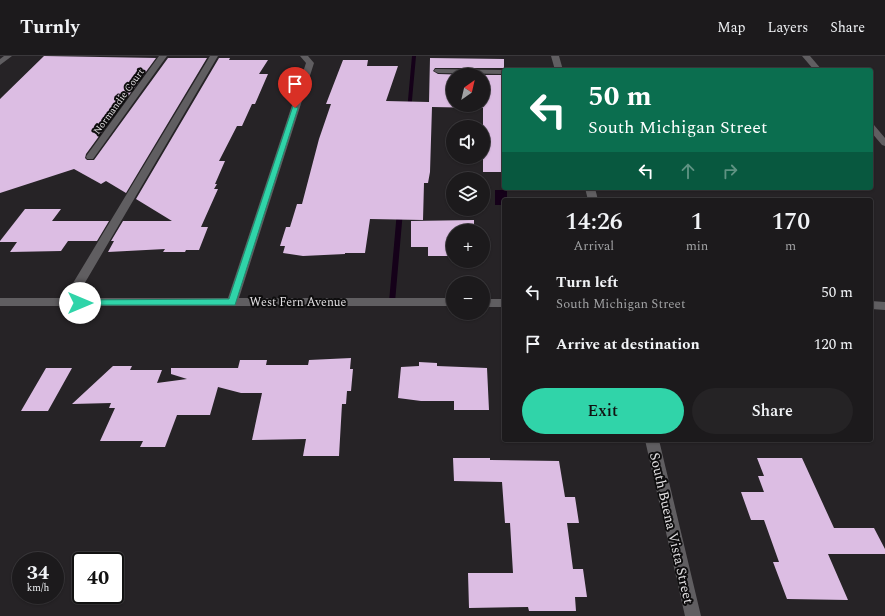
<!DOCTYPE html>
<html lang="en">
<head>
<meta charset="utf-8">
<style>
  body { margin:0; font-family:Spectral,serif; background:#252325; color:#f1f3f6; height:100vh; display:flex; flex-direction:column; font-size:15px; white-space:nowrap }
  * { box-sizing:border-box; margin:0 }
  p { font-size:13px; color:#a0a1a3 }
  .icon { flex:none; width:22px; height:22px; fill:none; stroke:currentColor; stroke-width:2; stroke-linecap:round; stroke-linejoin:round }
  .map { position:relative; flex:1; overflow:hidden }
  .side { position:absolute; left:502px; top:142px; width:371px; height:244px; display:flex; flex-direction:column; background:#1c1a1c; border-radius:4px; box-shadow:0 1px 3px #0004,0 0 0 1px #3a383b }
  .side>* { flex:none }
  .hud { position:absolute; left:502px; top:12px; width:371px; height:122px; border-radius:4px; box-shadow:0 1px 3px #0004,0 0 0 1px #3a383b; background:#0b6e4f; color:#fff; overflow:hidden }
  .needle { width:26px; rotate:34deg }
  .controls { position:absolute; left:446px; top:12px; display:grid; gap:8px }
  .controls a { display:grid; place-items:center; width:44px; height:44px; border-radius:50%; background:#1c1a1c; box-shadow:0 1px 3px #0004,0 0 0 1px #3a383b; font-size:20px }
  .speed { position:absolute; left:12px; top:496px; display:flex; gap:8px; font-size:20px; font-weight:700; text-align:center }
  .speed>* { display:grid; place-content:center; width:52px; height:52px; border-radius:50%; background:#1c1a1c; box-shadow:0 1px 3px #0004,0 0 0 1px #3a383b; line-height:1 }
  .speed small { font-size:10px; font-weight:400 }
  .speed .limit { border:2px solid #111; border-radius:6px; background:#fff; color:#111 }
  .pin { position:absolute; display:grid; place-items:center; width:34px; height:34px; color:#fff; margin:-41px -17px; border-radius:50% 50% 50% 0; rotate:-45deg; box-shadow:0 0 4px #0007 }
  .pin .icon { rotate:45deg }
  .me { position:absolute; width:44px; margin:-22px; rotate:90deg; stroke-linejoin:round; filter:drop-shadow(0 0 3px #0008) }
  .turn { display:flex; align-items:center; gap:14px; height:84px; padding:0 20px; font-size:18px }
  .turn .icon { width:52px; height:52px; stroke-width:2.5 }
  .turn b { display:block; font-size:28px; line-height:34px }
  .lanes { display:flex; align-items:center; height:38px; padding:0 20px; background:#0003; justify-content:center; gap:20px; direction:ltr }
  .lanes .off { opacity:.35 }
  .eta { display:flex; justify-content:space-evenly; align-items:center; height:68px; text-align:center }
  .eta b { font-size:24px; font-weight:600; line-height:28px }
  .primary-button { display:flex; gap:8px; margin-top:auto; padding:8px 20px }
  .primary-button a { flex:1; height:46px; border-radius:24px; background:#30d4a9; color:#111; font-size:16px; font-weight:600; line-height:46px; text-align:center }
  .primary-button a+a { background:#252325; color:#f1f3f6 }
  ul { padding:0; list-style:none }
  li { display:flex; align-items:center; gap:12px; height:52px; padding:0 20px }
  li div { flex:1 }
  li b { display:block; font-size:15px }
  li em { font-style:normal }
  header { display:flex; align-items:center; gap:24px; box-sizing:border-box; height:56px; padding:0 20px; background:#1c1a1c; border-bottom:1px solid #3a383b }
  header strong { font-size:19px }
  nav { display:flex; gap:22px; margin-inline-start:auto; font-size:14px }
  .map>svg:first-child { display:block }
  .water { fill:#150119 }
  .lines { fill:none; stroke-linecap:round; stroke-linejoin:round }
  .stream { fill:#150119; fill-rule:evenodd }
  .building { fill:#dcbde3 }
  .minor { fill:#605e61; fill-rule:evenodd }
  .route { fill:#30d4a9; stroke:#1f8a6e }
  .labels { text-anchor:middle; stroke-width:4; stroke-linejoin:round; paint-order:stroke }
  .far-street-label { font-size:10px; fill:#e1dfe1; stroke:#0e0d0e }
  .street-label { font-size:12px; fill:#e1dfe1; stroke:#0e0d0e }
  .near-street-label { font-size:14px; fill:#e1dfe1; stroke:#0e0d0e }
</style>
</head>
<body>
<header>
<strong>Turnly</strong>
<nav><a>Map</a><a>Layers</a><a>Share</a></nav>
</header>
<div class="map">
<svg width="885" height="560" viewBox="0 0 885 560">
  <rect width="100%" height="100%" fill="#262326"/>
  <!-- water -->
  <path class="water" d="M495,134H507V144H504V149H495Z"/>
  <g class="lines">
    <!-- stream -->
    <path class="stream" d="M412,0H416L411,55L409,56L407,55Z
      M400,153L403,155L395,246L392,248L389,246L397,155Z"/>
  </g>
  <!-- building -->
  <path class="building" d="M44,0L156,2L86,98L85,102L87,104H94L168,2H207L126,137L106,125L101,128L74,113L0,137V43Z
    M219,2H230L229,4H268L259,18H268L255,48H252L242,70H237L219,105H225L215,128H217L214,133H218L201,171H208L199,194H186L185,196H163L165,193L108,196L114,185H111L123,165H172L136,143Z
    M430,2L504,3V12H435L433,15L438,18L471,19H453V49H483V19H504V116H483V52L432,51L430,116L428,127H424L423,164L370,163L365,197H345V198L303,200L283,197L285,190H280L286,171H290L297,148H302L319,83L331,48H326L343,4H368L367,10H398L386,45L429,46Z
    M25,153H61L52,165H109L97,185H68L61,195L10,196L17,186H0V185Z
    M474,164V175H453V186H450V200H428V191H411V165Z
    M351,302L350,313H353L351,335H347L346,348H342L339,400H303L306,383L252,384L262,337H241L218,331L210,359H177L165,391H140L143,385H100L115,352H109L111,347L72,348L113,310H132L130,314H162L157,327L187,323L171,318V312H238L240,304H267L266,309H308L309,304Z
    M419,306L437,307V310L487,312L489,354H454V345H421L398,342L401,311L419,310Z
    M46,312H72L48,355H21Z
    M453,402H490V404L559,405L565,441H575L579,467H567L573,513H583L587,541H575L576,555H529L528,551L469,552L468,517H513L510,467H505L502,426L454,425Z
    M757,402H802L834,472H874L885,493V498H828L848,544L787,543L773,506H779L764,464H751L741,436H764L758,420H764Z"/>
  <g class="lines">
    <!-- minor -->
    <path class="minor" d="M4,0H12L0,9V3Z
      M159,0H167L93,103H87L86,101L87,99Z
      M210,0H218L76,242H228L306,7L300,0H308L314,7L239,242H453V250H0V242H64Z
      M551,0H559L563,14H555Z
      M802,0H810L822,14H814Z
      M435,13H438L505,14L504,18L438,17L434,15Z
      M871,69H874L885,82V90L882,89L871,76Z
      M585,132H595L598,144H588Z
      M483,243H504V251H483Z
      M871,245L885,246V254L871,253Z
      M645,384H659L701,560H685Z"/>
  </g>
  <!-- route -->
  <path class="route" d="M293,50L298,52L235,249H77L75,247L80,244L229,243Z"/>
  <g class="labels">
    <!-- far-street labels -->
    <g class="far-street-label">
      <text transform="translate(118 45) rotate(-54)" y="4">Normandie Court</text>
    </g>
    <!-- street labels -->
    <g class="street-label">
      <text x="298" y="250">West Fern Avenue</text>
    </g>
    <!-- near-street labels -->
    <g class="near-street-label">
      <text transform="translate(672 472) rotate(77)" y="5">South Buena Vista Street</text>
    </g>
  </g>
</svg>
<div class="controls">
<a><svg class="needle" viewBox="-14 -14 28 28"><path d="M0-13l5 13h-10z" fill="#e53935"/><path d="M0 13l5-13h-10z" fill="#a0a1a3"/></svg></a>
<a><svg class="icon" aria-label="sound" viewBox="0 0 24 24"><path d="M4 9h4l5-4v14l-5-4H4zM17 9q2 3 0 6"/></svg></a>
<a><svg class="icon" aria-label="layers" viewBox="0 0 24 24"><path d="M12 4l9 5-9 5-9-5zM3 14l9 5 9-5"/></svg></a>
<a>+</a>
<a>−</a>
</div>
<div class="speed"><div>34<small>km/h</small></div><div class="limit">40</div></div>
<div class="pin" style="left:295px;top:52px;background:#d93025"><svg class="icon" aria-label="arrive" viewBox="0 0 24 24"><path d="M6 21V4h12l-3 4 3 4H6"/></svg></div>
<svg class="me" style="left:80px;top:247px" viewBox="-20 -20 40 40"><circle r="19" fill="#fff"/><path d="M0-13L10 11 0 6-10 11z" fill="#30d4a9"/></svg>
<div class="hud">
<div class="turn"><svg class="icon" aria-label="left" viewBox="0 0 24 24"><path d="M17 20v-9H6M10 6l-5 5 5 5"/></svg><div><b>50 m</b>South Michigan Street</div></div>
<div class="lanes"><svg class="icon" aria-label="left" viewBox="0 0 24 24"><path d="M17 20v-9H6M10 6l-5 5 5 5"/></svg><svg class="icon off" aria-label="ahead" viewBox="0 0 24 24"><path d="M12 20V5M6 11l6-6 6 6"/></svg><svg class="icon off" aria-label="right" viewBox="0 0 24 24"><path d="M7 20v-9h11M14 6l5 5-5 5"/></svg></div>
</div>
<section class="side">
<div class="eta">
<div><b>14:26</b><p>Arrival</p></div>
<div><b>1</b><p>min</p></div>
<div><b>170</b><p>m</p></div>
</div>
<ul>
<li><svg class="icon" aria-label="left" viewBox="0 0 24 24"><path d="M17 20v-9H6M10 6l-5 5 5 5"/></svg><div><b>Turn left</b><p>South Michigan Street</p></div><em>50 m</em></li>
<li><svg class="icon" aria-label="arrive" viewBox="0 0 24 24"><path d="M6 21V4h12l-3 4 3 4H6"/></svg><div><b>Arrive at destination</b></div><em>120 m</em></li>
</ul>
<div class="primary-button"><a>Exit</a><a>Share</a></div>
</section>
</div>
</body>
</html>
